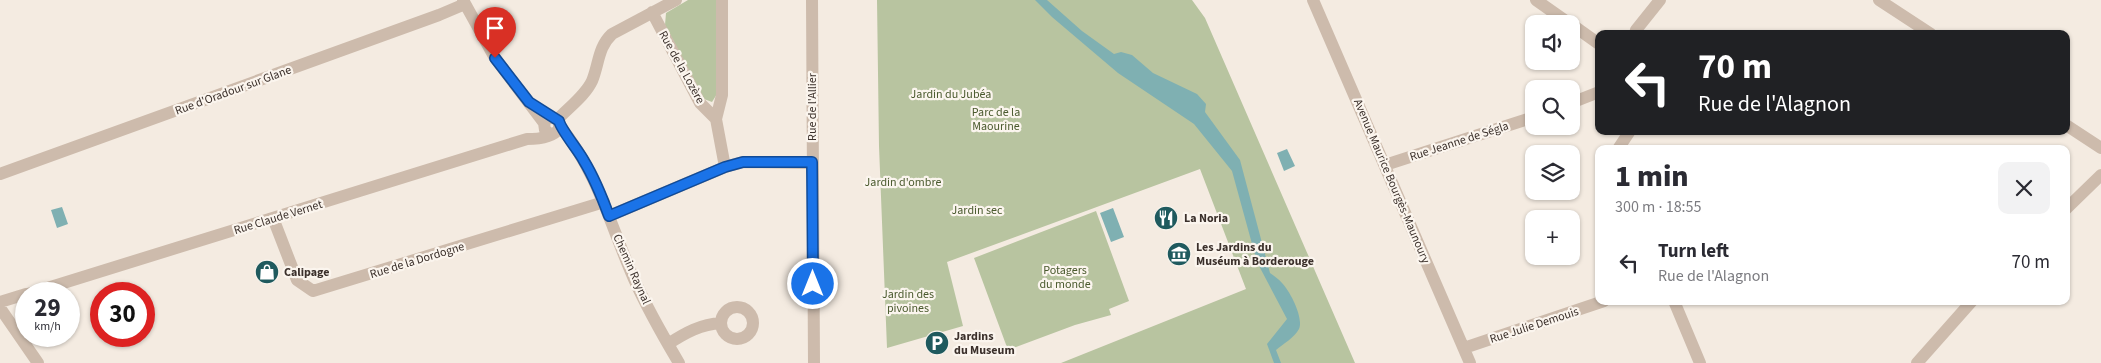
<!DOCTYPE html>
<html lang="en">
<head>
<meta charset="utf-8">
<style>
  body { margin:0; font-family:"Source Sans 3",sans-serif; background:#f2f2f3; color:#2b2b33; height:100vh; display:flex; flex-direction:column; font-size:19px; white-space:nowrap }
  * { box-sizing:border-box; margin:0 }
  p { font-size:16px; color:#7c7c81 }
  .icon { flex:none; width:28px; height:28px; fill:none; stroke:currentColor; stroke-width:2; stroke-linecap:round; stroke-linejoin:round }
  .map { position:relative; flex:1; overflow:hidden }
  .drawer { position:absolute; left:1595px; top:145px; width:475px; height:160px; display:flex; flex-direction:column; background:#fff; border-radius:10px; box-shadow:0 1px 4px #0004 }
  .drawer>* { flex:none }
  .banner { position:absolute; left:1595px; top:30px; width:475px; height:105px; border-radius:10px; box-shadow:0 1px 4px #0004; background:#202124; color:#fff; overflow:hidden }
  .fabs { position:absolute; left:1525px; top:15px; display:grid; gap:10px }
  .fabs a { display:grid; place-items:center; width:55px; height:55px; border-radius:10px; background:#fff; box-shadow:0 1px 4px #0004; font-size:25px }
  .speed { position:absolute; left:15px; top:282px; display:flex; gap:10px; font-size:25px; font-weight:700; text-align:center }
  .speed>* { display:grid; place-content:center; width:65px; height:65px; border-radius:50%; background:#fff; box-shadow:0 1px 4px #0004; line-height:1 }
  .speed small { font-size:12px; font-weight:400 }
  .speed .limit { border:8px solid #d22; background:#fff; color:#111 }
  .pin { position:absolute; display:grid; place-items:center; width:42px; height:42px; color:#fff; margin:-51px -21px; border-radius:50% 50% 50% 0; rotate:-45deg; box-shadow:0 0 5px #0007 }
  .pin .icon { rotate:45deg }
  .me { position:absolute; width:55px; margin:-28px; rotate:0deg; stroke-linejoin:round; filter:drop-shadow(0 0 4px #0008) }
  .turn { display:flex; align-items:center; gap:18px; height:105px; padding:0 20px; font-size:22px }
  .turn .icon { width:65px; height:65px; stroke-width:2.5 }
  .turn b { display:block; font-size:35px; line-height:42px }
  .round { display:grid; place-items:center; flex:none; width:52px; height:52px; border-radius:10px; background:#f2f2f3 }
  .summary { display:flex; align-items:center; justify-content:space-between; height:85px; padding:0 20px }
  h1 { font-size:30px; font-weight:800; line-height:38px }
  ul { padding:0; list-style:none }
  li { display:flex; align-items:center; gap:15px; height:65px; padding:0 20px }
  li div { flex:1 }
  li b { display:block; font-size:19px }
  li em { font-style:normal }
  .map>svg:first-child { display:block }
  .green { fill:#b8c4a0 }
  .water { fill:#7fb0b2 }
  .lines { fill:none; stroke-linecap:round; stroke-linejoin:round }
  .minor { stroke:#cdbbac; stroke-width:12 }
  .route-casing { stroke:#114b97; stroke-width:12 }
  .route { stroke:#1a73e8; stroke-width:9 }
  .labels { text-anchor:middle; stroke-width:4.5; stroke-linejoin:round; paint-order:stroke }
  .street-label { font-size:12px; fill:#3b302b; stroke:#fbf5ee }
  .park-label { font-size:12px; fill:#4a5a2e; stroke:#fbf5ee }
  .poi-label { font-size:12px; font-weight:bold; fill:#3b302b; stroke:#fbf5ee; text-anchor:start }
</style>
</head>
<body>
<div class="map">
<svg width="2101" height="363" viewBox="0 0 2101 363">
  <rect width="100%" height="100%" fill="#f4ebe1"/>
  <!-- green -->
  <path class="green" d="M688,0H716L717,94L712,102L704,99L665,25L666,13Z
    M877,0H1192L1205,18L1355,363H1061L1246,289L1200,169L947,262L963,326L887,348L879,146Z
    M1096,211L1129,301L1109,309L1111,315L1075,325L1008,350L974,258Z"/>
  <!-- water -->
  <path class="water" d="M1035,0H1047L1082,31L1114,54L1121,52L1132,55L1153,73L1197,94L1206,104L1205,112L1240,160L1270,273C1274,276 1279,279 1282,283C1290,291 1304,318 1299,329C1294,338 1283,344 1276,350L1281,363H1274L1267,344L1287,319L1257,262L1232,171L1194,124L1118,73L1052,17Z
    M1287,149L1295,166L1284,171L1277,153Z
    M62,207L68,224L57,228L51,210Z
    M1113,208L1124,237L1111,242L1100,213Z"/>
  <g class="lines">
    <!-- minor -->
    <path class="minor" d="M463,0L495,58L544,123
      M812,0L814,363
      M1313,0L1470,363
      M1536,0L1570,24
      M1879,0L1931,34
      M652,12L700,103L716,119L725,167
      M1571,24L1599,44
      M1635,34L1636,30L1660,0
      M1571,103L1599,92
      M716,119L722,95V0
      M557,120C568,108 585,96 592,81C599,64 598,47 612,34L676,0
      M2066,125L2101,148
      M560,126C597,171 611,227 634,279C647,308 663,336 679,363
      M1618,149L1630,131
      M1385,165L1534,117
      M0,174L439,15L465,4
      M2066,209L2101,175
      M609,216L725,167L743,162L812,163
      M273,218L297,280L313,291L604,202
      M28,294L527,139C538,139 553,137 559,129V121L554,118H548L544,123L545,130L550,134
      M1674,301L1700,363
      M0,302L26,294
      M721 323a16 16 0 1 1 32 0a16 16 0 1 1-32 0Z
      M0,308L38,363
      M668,344C685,333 701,324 721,323
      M1464,348L1604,301
      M1917,363L1972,301"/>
  </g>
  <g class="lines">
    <!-- route casing -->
    <g class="route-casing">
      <path id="route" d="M495,58L529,102L559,121C561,130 579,151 584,161C595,179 602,197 609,216L725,167L743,162H812L813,284"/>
    </g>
    <!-- route -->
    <use href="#route" class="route"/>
  </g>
  <!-- icons -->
  <defs>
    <g id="restaurant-disc" transform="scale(1.25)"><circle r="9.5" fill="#1f5a5e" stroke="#fbf5ee"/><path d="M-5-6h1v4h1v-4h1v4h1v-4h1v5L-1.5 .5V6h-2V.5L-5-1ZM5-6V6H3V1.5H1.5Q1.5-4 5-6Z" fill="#fff"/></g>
    <g id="museum-disc" transform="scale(1.25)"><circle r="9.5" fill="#1f5a5e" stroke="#fbf5ee"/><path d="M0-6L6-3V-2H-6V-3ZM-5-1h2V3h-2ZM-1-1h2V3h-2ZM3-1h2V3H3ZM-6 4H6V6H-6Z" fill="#fff"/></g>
    <g id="shop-disc" transform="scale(1.25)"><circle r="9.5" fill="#1f5a5e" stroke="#fbf5ee"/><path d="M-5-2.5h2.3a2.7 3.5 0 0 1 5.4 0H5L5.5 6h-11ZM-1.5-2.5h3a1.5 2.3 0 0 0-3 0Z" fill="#fff"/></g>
    <g id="parking-disc" transform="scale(1.25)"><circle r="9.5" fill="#1f5a5e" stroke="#fbf5ee"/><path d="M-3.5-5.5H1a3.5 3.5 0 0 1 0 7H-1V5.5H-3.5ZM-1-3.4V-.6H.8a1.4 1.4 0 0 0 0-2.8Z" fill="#fff"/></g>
  </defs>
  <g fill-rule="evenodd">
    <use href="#restaurant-disc" x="1166" y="218"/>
    <use href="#museum-disc" x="1179" y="254"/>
    <use href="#shop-disc" x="267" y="272"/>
    <use href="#parking-disc" x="937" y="343"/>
  </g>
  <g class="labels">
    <!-- street labels -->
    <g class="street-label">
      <text transform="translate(682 67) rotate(61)" y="4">Rue de la Lozère</text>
      <text transform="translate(233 90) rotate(-20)" y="4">Rue d'Oradour sur Glane</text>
      <text transform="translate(812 107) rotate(-90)" y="4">Rue de l'Allier</text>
      <text transform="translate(1459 141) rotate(-18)" y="4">Rue Jeanne de Ségla</text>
      <text transform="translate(1392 181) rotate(67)" y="4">Avenue Maurice Bourgès-Maunoury</text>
      <text transform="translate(278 217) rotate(-17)" y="4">Rue Claude Vernet</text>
      <text transform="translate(417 260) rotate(-17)" y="4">Rue de la Dordogne</text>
      <text transform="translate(632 269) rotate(66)" y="4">Chemin Raynal</text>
      <text transform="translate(1534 325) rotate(-18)" y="4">Rue Julie Demouis</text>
    </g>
    <!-- park labels -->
    <g class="park-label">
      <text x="951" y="98">Jardin du Jubéa</text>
      <text x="996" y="116">Parc de la<tspan x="996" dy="14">Maourine</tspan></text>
      <text x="903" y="186">Jardin d'ombre</text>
      <text x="977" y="214">Jardin sec</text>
      <text x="1065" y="274">Potagers<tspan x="1065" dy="14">du monde</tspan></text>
      <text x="908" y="298">Jardin des<tspan x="908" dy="14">pivoines</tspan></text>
    </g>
    <!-- poi labels -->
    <g class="poi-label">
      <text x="1184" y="222">La Noria</text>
      <text x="1196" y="251">Les Jardins du<tspan x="1196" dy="14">Muséum à Borderouge</tspan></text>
      <text x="284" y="276">Calipage</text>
      <text x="954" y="340">Jardins<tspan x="954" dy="14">du Museum</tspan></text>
    </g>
  </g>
</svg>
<div class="fabs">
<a><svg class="icon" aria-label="sound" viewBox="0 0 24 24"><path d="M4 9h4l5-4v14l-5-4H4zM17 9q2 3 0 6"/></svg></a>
<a><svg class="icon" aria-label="search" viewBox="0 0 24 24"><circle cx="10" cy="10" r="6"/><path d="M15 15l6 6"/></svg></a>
<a><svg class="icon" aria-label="layers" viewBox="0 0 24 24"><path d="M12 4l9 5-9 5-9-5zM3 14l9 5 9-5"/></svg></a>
<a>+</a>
</div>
<div class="speed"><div>29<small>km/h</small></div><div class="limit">30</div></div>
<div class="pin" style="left:495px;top:58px;background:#d93025"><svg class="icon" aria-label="arrive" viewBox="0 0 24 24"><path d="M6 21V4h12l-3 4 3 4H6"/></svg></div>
<svg class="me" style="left:813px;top:284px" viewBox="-20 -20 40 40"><circle r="17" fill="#1a73e8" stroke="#fff" stroke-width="3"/><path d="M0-11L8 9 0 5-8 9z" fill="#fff"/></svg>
<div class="banner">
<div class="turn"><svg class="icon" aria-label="left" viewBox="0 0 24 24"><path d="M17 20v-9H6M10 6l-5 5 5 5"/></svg><div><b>70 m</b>Rue de l'Alagnon</div></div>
</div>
<section class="drawer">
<div class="summary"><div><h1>1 min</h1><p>300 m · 18:55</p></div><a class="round"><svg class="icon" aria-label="close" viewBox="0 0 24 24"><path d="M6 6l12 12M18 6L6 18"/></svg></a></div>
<ul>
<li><svg class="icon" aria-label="left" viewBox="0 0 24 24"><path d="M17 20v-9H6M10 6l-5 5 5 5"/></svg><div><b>Turn left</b><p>Rue de l'Alagnon</p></div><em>70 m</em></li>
</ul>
</section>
</div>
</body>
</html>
